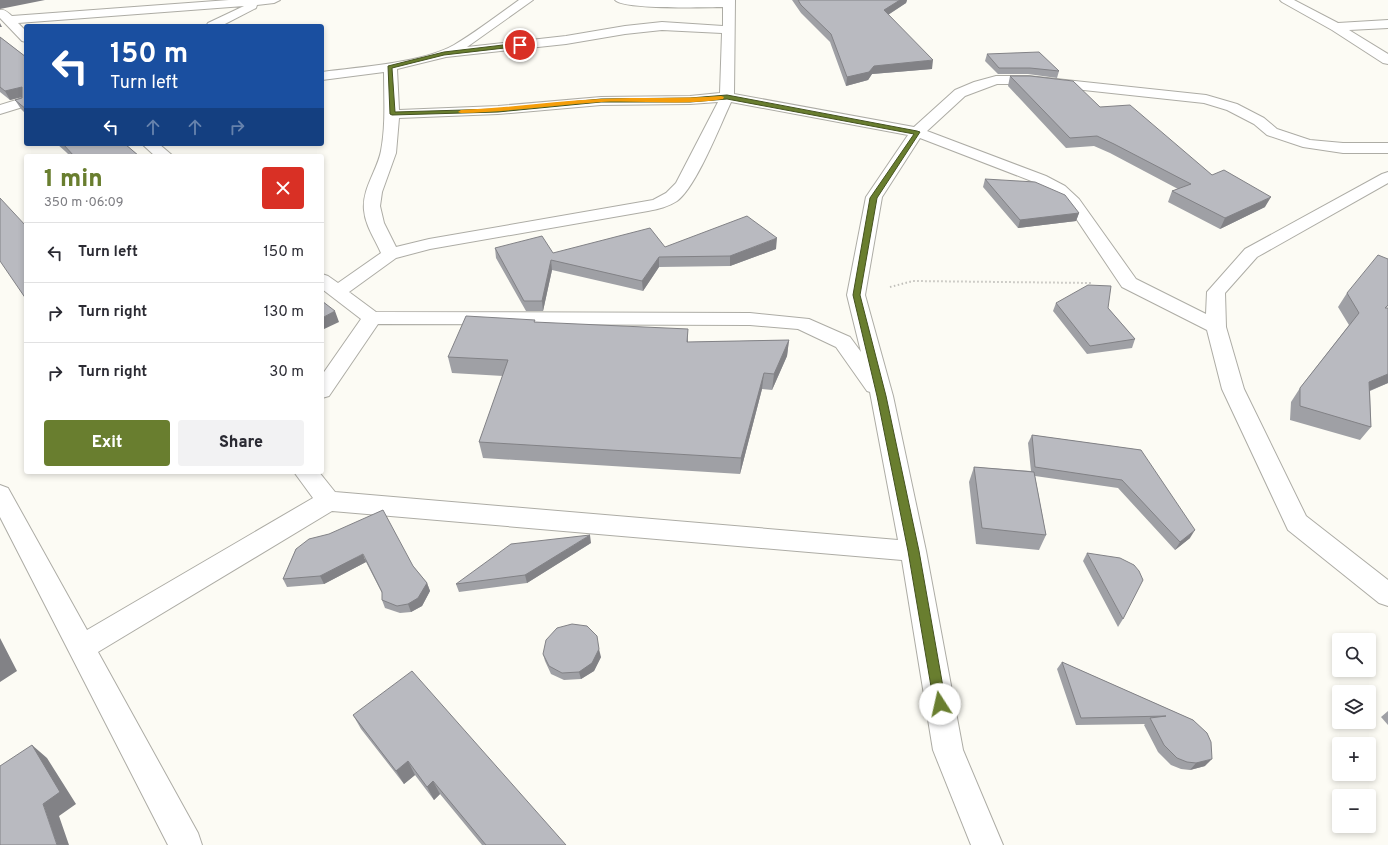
<!DOCTYPE html>
<html lang="en">
<head>
<meta charset="utf-8">
<style>
  body { margin:0; font-family:Overpass,sans-serif; background:#f2f2f3; color:#2b2b33; height:100vh; display:flex; flex-direction:column; font-size:15px; white-space:nowrap }
  * { box-sizing:border-box; margin:0 }
  p { font-size:13px; color:#7c7c81 }
  .icon { flex:none; width:22px; height:22px; fill:none; stroke:currentColor; stroke-width:2; stroke-linecap:round; stroke-linejoin:round }
  .map { position:relative; flex:1; overflow:hidden }
  .panel { position:absolute; left:24px; top:154px; width:300px; height:320px; display:flex; flex-direction:column; background:#fff; border-radius:4px; box-shadow:0 2px 6px #0003 }
  .panel>* { flex:none }
  .banner { position:absolute; left:24px; top:24px; width:300px; height:122px; border-radius:4px; box-shadow:0 2px 6px #0003; background:#1a4fa0; color:#fff; overflow:hidden }
  .buttons { position:absolute; left:1332px; top:633px; display:grid; gap:8px }
  .buttons a { display:grid; place-items:center; width:44px; height:44px; border-radius:4px; background:#fff; box-shadow:0 2px 6px #0003; font-size:20px }
  .pin { position:absolute; display:grid; place-items:center; width:34px; height:34px; color:#fff; margin:-17px; border:2px solid #fff; border-radius:50%; box-shadow:0 1px 4px #0007 }
  .me { position:absolute; width:44px; margin:-22px; rotate:350deg; stroke-linejoin:round; filter:drop-shadow(0 0 3px #0008) }
  .turn { display:flex; align-items:center; gap:14px; height:84px; padding:0 20px; font-size:18px }
  .turn .icon { width:52px; height:52px; stroke-width:2.5 }
  .turn b { display:block; font-size:28px; line-height:34px }
  .lanes { display:flex; align-items:center; height:38px; padding:0 20px; background:#0003; justify-content:center; gap:20px; direction:ltr }
  .lanes .off { opacity:.35 }
  .round { display:grid; place-items:center; flex:none; width:42px; height:42px; border-radius:4px; background:#f2f2f3 }
  .overview { display:flex; align-items:center; justify-content:space-between; height:68px; padding:0 20px }
  h1 { font-size:24px; font-weight:800; line-height:30px; color:#697e2f }
  .button { display:flex; gap:8px; margin-top:auto; padding:8px 20px }
  .button a { flex:1; height:46px; border-radius:4px; background:#697e2f; color:#fff; font-size:16px; font-weight:800; line-height:46px; text-align:center }
  .button a+a { background:#f2f2f3; color:#2b2b33 }
  ul { padding:0; list-style:none }
  li { display:flex; align-items:center; gap:12px; height:60px; padding:0 20px; border-top:1px solid #e1e1e2 }
  li div { flex:1 }
  li b { display:block; font-size:15px }
  li em { font-style:normal }
  .map>svg:first-child { display:block }
  .lines { fill:none; stroke-linecap:round; stroke-linejoin:round }
  .minor-casing { stroke:#adaca5; stroke-width:2 }
  .path { stroke:#c0bfba; stroke-width:2; stroke-dasharray:1.5 2.5; stroke-linecap:butt }
  .minor { fill:#fff; fill-rule:evenodd }
  .wall { fill:#9fa0a5 }
  .shaded-wall { fill:#828286 }
  .building { fill:#b9bac0; stroke:#828286 }
  .route { fill:#697e2f; stroke:#44521f }
  .slow { fill:#f59e0b }
</style>
</head>
<body>
<div class="map">
<svg width="1388" height="845" viewBox="0 0 1388 845">
  <rect width="100%" height="100%" fill="#fcfbf4"/>
  <g class="lines">
    <!-- minor casing -->
    <g class="minor-casing">
      <path id="minor" d="M229,0H280L274,3L257,5L256,8L221,26H206L208,23L244,6L18,23L26,31V42L22,41L0,18V10C5,9 8,13 12,16Z
        M519,0H533L467,47L566,36L625,26L662,22L723,26V7C707,7 623,10 615,0H735L734,94L914,127L955,90L974,82L996,76H1028L1206,95L1237,104L1264,118L1277,129L1310,140L1343,143H1388V153H1343L1303,147L1267,135L1254,124L1227,110L1204,103L1028,84H997L965,96L927,131L1046,176L1065,186L1079,199L1136,279L1206,314L1207,292L1245,249L1382,174L1388,172V183L1257,257L1225,293L1226,327L1244,389L1306,516L1388,580V606L1379,603L1288,530L1222,389L1207,330L1122,287L1067,205L1053,192L1034,182L920,138L882,197L865,295L893,396L926,551L963,750L1003,845H971L933,750L902,560L332,511L98,652L198,833L202,845H168L0,517V485L8,488L87,630L313,498L294,472H319L335,492L898,540L870,392L867,391L836,347L798,329L750,325L378,324L329,396L322,398V375L361,319L322,289V274L328,276L338,283L381,253C375,239 365,225 364,210C362,189 377,171 381,151C386,125 384,98 384,72L322,80V72C359,67 422,63 454,45C476,32 498,15 519,0ZM662,30L722,33L720,93L690,96L601,97L498,106L399,110L397,69L446,57L566,44L625,34ZM718,102L676,183L666,193L653,200L429,239L396,247L384,223L380,206L382,192L396,153L399,118L498,114L601,105L690,104ZM731,102L908,135L866,197L847,295L861,352L850,337L809,319L750,313L376,312L349,292L396,258L430,249L648,211C658,209 668,207 677,201C696,187 720,126 731,102Z
        M1280,0H1294L1338,23L1388,20V28L1349,30L1388,54V64L1383,63L1332,30L1282,2Z
        M26,97V106L0,114V105Z
        M142,144H159L173,156H155Z"/>
    </g>
    <!-- path -->
    <path class="path" d="M890,287L913,281L1091,283"/>
    <!-- minor -->
    <use href="#minor" class="minor"/>
  </g>
  <!-- wall -->
  <path class="wall" d="M792,0H907L906,3L888,15L932,69L872,74L868,80L846,86L830,42L801,13Z
    M0,37L26,57V114L21,109L15,100L22,97L10,100L0,92Z
    M987,54L1059,71L1057,78L1028,74H998L985,61Z
    M1010,76L1100,107L1265,207L1220,229L1168,202L1172,191L1178,189L1110,153L1094,146L1066,148L1008,86Z
    M57,144H125L139,156H70L66,152Z
    M985,179L1079,213L1076,221L1018,228L983,187Z
    M665,247L776,249L730,266L659,267L643,291L552,270L543,311H526L496,258L495,248L553,253Z
    M1388,259V306L1386,308H1388V383L1370,391L1371,427L1360,440L1290,420L1291,402L1300,388L1349,325L1338,307L1347,293Z
    M1056,303L1108,308L1135,339L1132,348L1087,354L1053,311Z
    M535,322L688,342L789,340L787,356L772,390L762,389L740,474L483,458L479,442L503,376L452,373L448,357Z
    M1032,435L1141,450L1190,538L1175,550L1118,488L1035,476L1046,535L1039,550L976,544L969,482L974,467L1031,471L1028,443Z
    M591,543L527,583L459,592L456,584Z
    M296,549L413,566L427,583L430,591L422,606L411,612L400,613L385,608L382,600V593L366,562L324,584L287,587L283,579Z
    M1087,553L1123,619L1118,627L1083,561Z
    M543,654L601,657L594,671L581,679L564,680L551,674L545,661Z
    M1062,662L1193,720L1205,766L1190,770L1181,769L1171,765L1158,752L1144,725L1145,724L1076,725L1057,669Z
    M1388,711V725L1381,717Z
    M353,715L566,845H482L440,794L434,800L415,775L404,784L361,729Z"/>
  <!-- shaded-wall -->
  <path class="shaded-wall" d="M0,0H45L0,9Z
    M900,0H907L906,3L883,18L884,10Z
    M0,23L2,27H0Z
    M933,60L932,69L872,74L868,80L846,86L847,77L874,66Z
    M22,87L26,96L10,100L5,91Z
    M1271,197L1265,207L1220,229L1225,218Z
    M1079,213L1076,221L1018,228L1020,220Z
    M777,238L776,249L730,266V256Z
    M659,257V267L643,291L642,281Z
    M551,260L552,270L543,311L542,301Z
    M335,311L339,322L322,330V318Z
    M688,329V344L687,342Z
    M789,340L787,356L772,390L774,374Z
    M764,373L762,389L740,474L741,458Z
    M1388,374V383L1359,395L1369,382Z
    M1195,530L1190,538L1175,550L1180,542Z
    M590,535L591,543L527,583L525,575Z
    M363,554L366,562L324,584L320,576Z
    M427,583L430,591L422,606L411,612L408,604Z
    M0,638L17,671L0,682Z
    M599,649L601,657L594,671L581,679L579,672Z
    M32,745L47,758L76,804L59,816L69,845H57L43,804Z
    M1212,759L1205,766L1190,770L1196,763Z
    M408,761L415,775L404,784L396,771Z
    M433,781L440,794L434,800L427,787Z"/>
  <!-- building -->
  <path class="building" d="M798,0H900L884,10L933,60L874,66L869,72L847,77L831,34L801,5Z
    M0,37L26,57V109L15,100L22,98V87L5,91L0,87Z
    M1039,52L1059,71L1030,68H999L987,54Z
    M1010,76H1030L1073,81L1100,107L1130,105L1212,175L1224,170L1271,197L1225,218L1172,191L1191,184L1114,144L1097,136L1070,138Z
    M63,144H125L139,156H74Z
    M985,179L1035,182L1065,195L1079,213L1020,220Z
    M0,198L26,226V299L0,261Z
    M747,216L777,238L730,256L659,257L642,281L551,260L542,301H524L495,248L542,236L553,253L650,228L665,247Z
    M1378,255L1388,259V305L1385,308H1388V374L1369,382L1371,427L1300,406V388L1359,313L1347,293Z
    M1088,285L1111,286L1108,308L1135,339L1090,346L1056,303Z
    M322,301L335,311L322,318Z
    M466,316L535,320L534,322L688,329L687,342L789,340L774,374L764,373L741,458L479,442L508,360L448,357Z
    M1032,435L1141,450L1195,530L1180,542L1122,480L1035,467Z
    M974,467L1034,472L1046,535L982,528Z
    M383,510L413,566L427,583L418,598L408,604L397,606L382,600V592L363,554L320,576L283,579L296,549L309,539L329,534Z
    M590,535L525,575L456,584L511,544Z
    M1087,553L1120,558L1134,565L1139,571L1143,580L1123,619Z
    M572,624L587,626L597,636L599,649L592,663L579,672L562,673L549,666L543,654L546,640L557,628Z
    M1062,662L1193,720L1207,733L1211,742L1212,759L1196,763L1187,762L1177,758L1164,745L1150,718L1166,716L1081,718Z
    M412,671L566,845H486L433,781L427,787L408,761L396,771L353,715Z
    M32,745L60,792L43,804L57,845H0V766Z"/>
  <!-- route -->
  <path class="route" d="M520,43L522,44V46L444,55L392,68L395,112L498,109L601,99L690,98L727,95L917,131L920,132L877,198L860,295L886,396L919,551L946,704L944,708L940,710L936,708L934,704L908,551L877,396L853,295L870,198L914,134L727,99L690,102H601L498,112L392,115L390,114L388,66L444,52Z"/>
  <!-- slow -->
  <path class="slow" d="M721,96L724,97L723,99C683,106 641,100 601,102C554,105 508,112 461,113L458,112L461,110C508,108 554,101 601,99C641,97 681,99 721,96Z"/>
</svg>
<div class="buttons">
<a><svg class="icon" aria-label="search" viewBox="0 0 24 24"><circle cx="10" cy="10" r="6"/><path d="M15 15l6 6"/></svg></a>
<a><svg class="icon" aria-label="layers" viewBox="0 0 24 24"><path d="M12 4l9 5-9 5-9-5zM3 14l9 5 9-5"/></svg></a>
<a>+</a>
<a>−</a>
</div>
<div class="pin" style="left:520px;top:45px;background:#d93025"><svg class="icon" aria-label="arrive" viewBox="0 0 24 24"><path d="M6 21V4h12l-3 4 3 4H6"/></svg></div>
<svg class="me" style="left:940px;top:704px" viewBox="-20 -20 40 40"><circle r="19" fill="#fff"/><path d="M0-13L10 11 0 6-10 11z" fill="#697e2f"/></svg>
<div class="banner">
<div class="turn"><svg class="icon" aria-label="left" viewBox="0 0 24 24"><path d="M17 20v-9H6M10 6l-5 5 5 5"/></svg><div><b>150 m</b>Turn left</div></div>
<div class="lanes"><svg class="icon" aria-label="left" viewBox="0 0 24 24"><path d="M17 20v-9H6M10 6l-5 5 5 5"/></svg><svg class="icon off" aria-label="ahead" viewBox="0 0 24 24"><path d="M12 20V5M6 11l6-6 6 6"/></svg><svg class="icon off" aria-label="ahead" viewBox="0 0 24 24"><path d="M12 20V5M6 11l6-6 6 6"/></svg><svg class="icon off" aria-label="right" viewBox="0 0 24 24"><path d="M7 20v-9h11M14 6l5 5-5 5"/></svg></div>
</div>
<section class="panel">
<div class="overview"><div><h1>1 min</h1><p>350 m · 06:09</p></div><a class="round" style="background:#d93025;color:#fff"><svg class="icon" aria-label="close" viewBox="0 0 24 24"><path d="M6 6l12 12M18 6L6 18"/></svg></a></div>
<ul>
<li><svg class="icon" aria-label="left" viewBox="0 0 24 24"><path d="M17 20v-9H6M10 6l-5 5 5 5"/></svg><div><b>Turn left</b></div><em>150 m</em></li>
<li><svg class="icon" aria-label="right" viewBox="0 0 24 24"><path d="M7 20v-9h11M14 6l5 5-5 5"/></svg><div><b>Turn right</b></div><em>130 m</em></li>
<li><svg class="icon" aria-label="right" viewBox="0 0 24 24"><path d="M7 20v-9h11M14 6l5 5-5 5"/></svg><div><b>Turn right</b></div><em>30 m</em></li>
</ul>
<div class="button"><a>Exit</a><a>Share</a></div>
</section>
</div>
</body>
</html>
